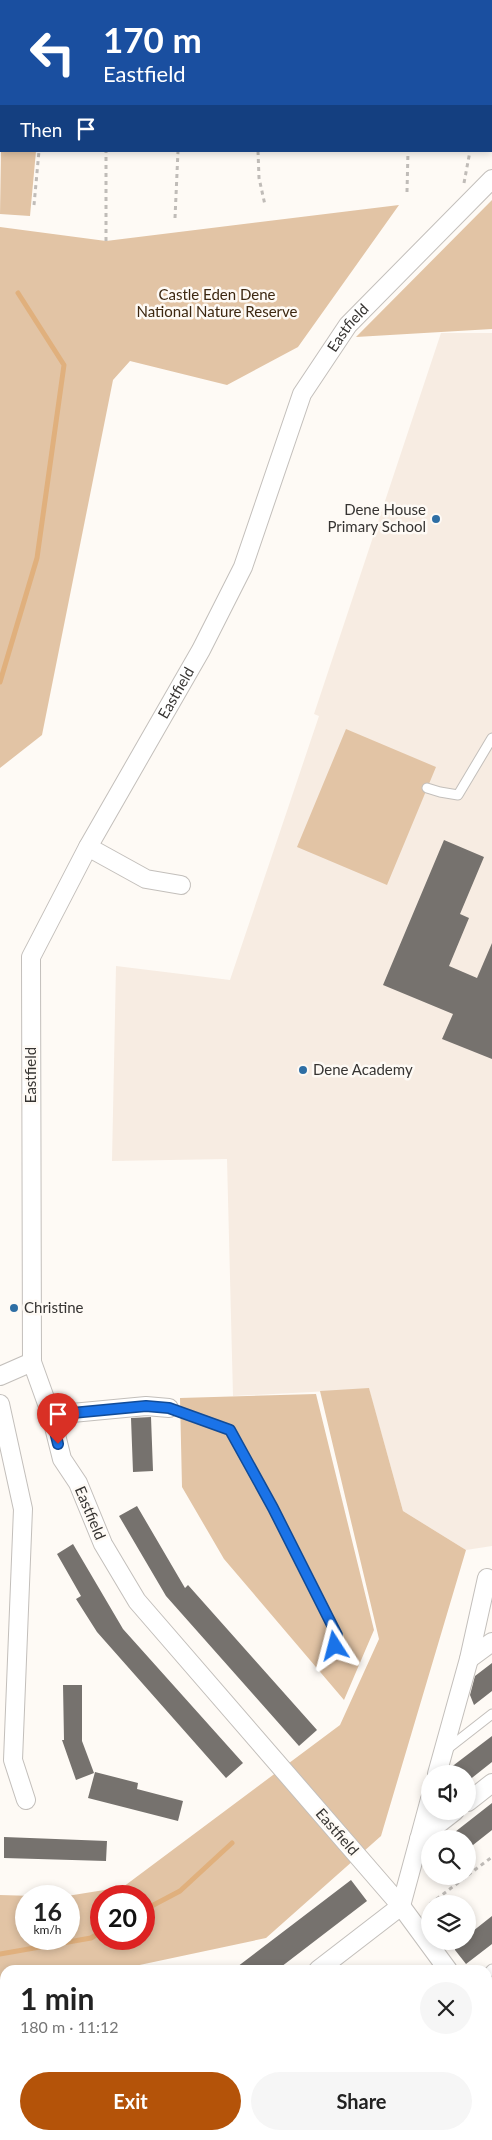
<!DOCTYPE html>
<html lang="en">
<head>
<meta charset="utf-8">
<style>
  body { margin:0; font-family:Lato,sans-serif; background:#f6f6f6; color:#222; height:100vh; display:flex; flex-direction:column; font-size:19px; white-space:nowrap }
  * { box-sizing:border-box; margin:0 }
  p { font-size:16px; color:#767676 }
  .icon { flex:none; width:28px; height:28px; fill:none; stroke:currentColor; stroke-width:2; stroke-linecap:round; stroke-linejoin:round }
  .map { position:relative; flex:1; overflow:hidden }
  .panel { position:absolute; left:0px; top:1965px; width:492px; height:175px; display:flex; flex-direction:column; background:#fff; border-radius:15px 15px 0 0; box-shadow:0 2px 8px #0003 }
  .panel>* { flex:none }
  .top-card { position:absolute; left:0px; top:0px; width:492px; height:152px; box-shadow:0 2px 8px #0003; background:#1a4fa0; color:#fff; overflow:hidden }
  .buttons { position:absolute; left:421px; top:1765px; display:grid; gap:10px }
  .buttons a { display:grid; place-items:center; width:55px; height:55px; border-radius:50%; background:#fff; box-shadow:0 2px 8px #0003; font-size:25px }
  .speed { position:absolute; left:15px; top:1885px; display:flex; gap:10px; font-size:25px; font-weight:700; text-align:center }
  .speed>* { display:grid; place-content:center; width:65px; height:65px; border-radius:50%; background:#fff; box-shadow:0 2px 8px #0003; line-height:1 }
  .speed small { font-size:12px; font-weight:400 }
  .speed .limit { border:8px solid #d22; background:#fff; color:#111 }
  .pin { position:absolute; display:grid; place-items:center; width:42px; height:42px; color:#fff; margin:-51px -21px; border-radius:50% 50% 50% 0; rotate:-45deg; box-shadow:0 0 5px #0007 }
  .pin .icon { rotate:45deg }
  .me { position:absolute; width:55px; margin:-28px; rotate:351deg; stroke-linejoin:round; filter:drop-shadow(0 0 4px #0008) }
  .turn { display:flex; align-items:center; gap:18px; height:105px; padding:0 20px; font-size:22px }
  .turn .icon { width:65px; height:65px; stroke-width:2.5 }
  .turn b { display:block; font-size:35px; line-height:42px }
  .then { display:flex; align-items:center; height:48px; padding:0 20px; background:#0003; gap:10px; font-size:19px }
  .round { display:grid; place-items:center; flex:none; width:52px; height:52px; border-radius:26px; background:#f6f6f6 }
  .headline { display:flex; align-items:center; justify-content:space-between; height:85px; padding:0 20px }
  h1 { font-size:30px; font-weight:700; line-height:38px }
  .action { display:flex; gap:10px; margin-top:auto; padding:10px 20px }
  .action a { flex:1; height:58px; border-radius:30px; background:#b45309; color:#fff; font-size:20px; font-weight:700; line-height:58px; text-align:center }
  .action a+a { background:#f6f6f6; color:#222 }
  .map>svg:first-child { display:block }
  .built { fill:#f7ece2 }
  .green { fill:#e2c4a5; fill-rule:evenodd }
  .lines { fill:none; stroke-linecap:round; stroke-linejoin:round }
  .stream { stroke:#e0b07d; stroke-width:5 }
  .building { fill:#76726e }
  .service-casing { stroke:#c3bfbb; stroke-width:11 }
  .minor-casing { stroke:#c3bfbb; stroke-width:20 }
  .primary-casing { stroke:#926837; stroke-width:30 }
  .path { stroke:#c0bcb8; stroke-width:3; stroke-dasharray:4 4; stroke-linecap:butt }
  .service { stroke:#fff; stroke-width:9 }
  .minor { stroke:#fff; stroke-width:18 }
  .primary { stroke:#dcb588; stroke-width:28 }
  .route-casing { stroke:#114b97; stroke-width:12 }
  .route { stroke:#1a73e8; stroke-width:9 }
  .poi-dot { fill:#2e6ea4; stroke:#fefaf5; stroke-width:2 }
  .labels { text-anchor:middle; stroke-width:5; stroke-linejoin:round; paint-order:stroke }
  .park-label { font-size:15px; fill:#3d2811; stroke:#fefaf5 }
  .street-label { font-size:15px; fill:#363432; stroke:#fefaf5 }
  .poi-label { font-size:15px; fill:#363432; stroke:#fefaf5; text-anchor:start }
</style>
</head>
<body>
<div class="map">
<svg width="492" height="2140" viewBox="0 0 492 2140">
  <rect width="100%" height="100%" fill="#fefaf5"/>
  <!-- built -->
  <path class="built" d="M441,333H492V1546L466,1550L403,1511L369,1389L233,1396L227,1159L112,1161L116,966L230,980L319,716L314,714Z"/>
  <!-- green -->
  <path class="green" d="M1,151H36L30,216L0,214Z
    M492,200V329L356,337Z
    M399,205L298,347L227,385L130,361L113,380L42,735L0,768V227L106,241Z
    M346,729L436,767L387,885L297,847Z
    M369,1388L403,1511L466,1550L381,1836L266,1938L116,1970H5V1994L0,1995V1895L34,1896H26V1939H69L67,1896L123,1887L340,1725L379,1639L320,1391ZM101,1896H144V1939H101Z
    M316,1394L374,1630L344,1700L224,1559L182,1487L180,1398Z"/>
  <g class="lines">
    <!-- stream -->
    <path class="stream" d="M0,682L37,558L64,365L18,293
      M144,1910L180,1891L232,1843
      M0,1954L91,1938L101,1932"/>
  </g>
  <!-- building -->
  <path class="building" d="M444,840L484,857L460,914L469,918L449,966L477,978L492,943V1059L442,1039L453,1014L383,985Z
    M151,1417L153,1471L133,1472L131,1418Z
    M137,1506L185,1588L188,1585L317,1730L299,1746L166,1596L119,1516Z
    M73,1544L123,1629L243,1763L226,1778L97,1632L76,1599L81,1596L57,1554Z
    M492,1663V1691L474,1705L470,1695L475,1676Z
    M63,1685H82V1741L94,1773L76,1780L62,1740H64Z
    M492,1736V1762L468,1781V1774H448L450,1768Z
    M95,1772L138,1783L137,1789L183,1801L178,1821L88,1798Z
    M492,1803V1830L468,1849V1839H446Z
    M4,1837L107,1841L106,1861L4,1858Z
    M351,1880L367,1901L277,1970H233Z
    M492,1916V1944L466,1964L455,1950V1944L459,1941H468V1935Z"/>
  <g class="lines">
    <!-- service casing -->
    <g class="service-casing">
      <path id="service" d="M427,788L440,792L458,795L492,738
        M169,1408L230,1430L273,1509L337,1635L335,1646L329,1650
        M446,1750L492,1714
        M488,1973L492,1969
        M488,2075L492,2071
        M399,2140L406,2135"/>
    </g>
    <!-- minor casing -->
    <g class="minor-casing">
      <g id="minor">
        <path d="M35,1V0"/>
        <path d="M0,108L1,109"/>
        <path d="M491,116H492"/>
        <path d="M88,847L146,879L181,885"/>
        <path d="M0,1376L32,1362"/>
        <path d="M0,1404L23,1509L13,1760L26,1800"/>
        <path d="M51,1415L146,1406L169,1408"/>
        <path d="M469,1659L492,1642"/>
        <path d="M437,1774L469,1659L487,1578"/>
        <path d="M468,1802L492,1783"/>
        <path d="M419,1839L455,1811"/>
        <path d="M318,1970L401,1906L430,1799"/>
        <path id="s1" d="M448,1970L401,1906L137,1601L103,1544L78,1483L62,1459L51,1415L32,1362L31,957L88,847L201,650L243,567L302,394L348,325L492,179"/>
        <path d="M488,2019L492,2024"/>
        <path d="M0,2094L5,2091"/>
        <path d="M170,2135L172,2140"/>
      </g>
    </g>
    <!-- primary casing -->
    <g class="primary-casing">
      <path id="primary" d="M490,2140L492,2139"/>
    </g>
    <!-- path -->
    <path class="path" d="M362,0V1
      M381,0L383,1
      M193,1V0
      M275,1L276,0
      M491,39L492,34
      M258,151L259,178L265,205
      M464,183L470,151
      M407,192L408,151
      M34,205L39,151
      M175,218L178,151
      M106,241V151
      M468,1875L492,1857
      M430,1904L467,1876"/>
    <!-- service -->
    <use href="#service" class="service"/>
    <!-- minor -->
    <use href="#minor" class="minor"/>
    <!-- primary -->
    <use href="#primary" class="primary"/>
  </g>
  <g class="lines">
    <!-- route casing -->
    <g class="route-casing">
      <path id="route" d="M58,1444L51,1415L146,1406L169,1408L230,1430L273,1508L337,1635L335,1646"/>
    </g>
    <!-- route -->
    <use href="#route" class="route"/>
  </g>
  <!-- markers -->
  <g class="poi-dot">
    <circle cx="436" cy="519" r="5"/>
    <circle cx="303" cy="1070" r="5"/>
    <circle cx="14" cy="1308" r="5"/>
  </g>
  <g class="labels">
    <!-- park labels -->
    <g class="park-label">
      <text x="217" y="300">Castle Eden Dene<tspan x="217" dy="17">National Nature Reserve</tspan></text>
    </g>
    <!-- street labels -->
    <g class="street-label">
      <text dy="5" stroke="none"><textPath href="#s1" startOffset="1858">Eastfield</textPath></text>
      <text dy="5" stroke="none"><textPath href="#s1" startOffset="1452">Eastfield</textPath></text>
      <text transform="translate(31 1075) rotate(-90)" y="5">Eastfield</text>
      <text transform="translate(90 1513) rotate(67)" y="5">Eastfield</text>
      <text transform="translate(337 1832) rotate(49)" y="5">Eastfield</text>
    </g>
    <!-- poi labels -->
    <g class="poi-label">
      <text x="426" y="515" text-anchor="end">Dene House<tspan x="426" dy="17">Primary School</tspan></text>
      <text x="313" y="1075">Dene Academy</text>
      <text x="24" y="1313">Christine</text>
    </g>
  </g>
</svg>
<div class="buttons">
<a><svg class="icon" aria-label="sound" viewBox="0 0 24 24"><path d="M4 9h4l5-4v14l-5-4H4zM17 9q2 3 0 6"/></svg></a>
<a><svg class="icon" aria-label="search" viewBox="0 0 24 24"><circle cx="10" cy="10" r="6"/><path d="M15 15l6 6"/></svg></a>
<a><svg class="icon" aria-label="layers" viewBox="0 0 24 24"><path d="M12 4l9 5-9 5-9-5zM3 14l9 5 9-5"/></svg></a>
</div>
<div class="speed"><div>16<small>km/h</small></div><div class="limit">20</div></div>
<div class="pin" style="left:58px;top:1444px;background:#d93025"><svg class="icon" aria-label="arrive" viewBox="0 0 24 24"><path d="M6 21V4h12l-3 4 3 4H6"/></svg></div>
<svg class="me" style="left:335px;top:1646px" viewBox="-20 -20 40 40"><path d="M0-17L14 15 0 8-14 15z" fill="#1a73e8" stroke="#fff" stroke-width="4"/></svg>
<div class="top-card">
<div class="turn"><svg class="icon" aria-label="left" viewBox="0 0 24 24"><path d="M17 20v-9H6M10 6l-5 5 5 5"/></svg><div><b>170 m</b>Eastfield</div></div>
<div class="then">Then<svg class="icon" aria-label="arrive" viewBox="0 0 24 24"><path d="M6 21V4h12l-3 4 3 4H6"/></svg></div>
</div>
<section class="panel">
<div class="headline"><div><h1>1 min</h1><p>180 m · 11:12</p></div><a class="round"><svg class="icon" aria-label="close" viewBox="0 0 24 24"><path d="M6 6l12 12M18 6L6 18"/></svg></a></div>
<div class="action"><a>Exit</a><a>Share</a></div>
</section>
</div>
</body>
</html>
